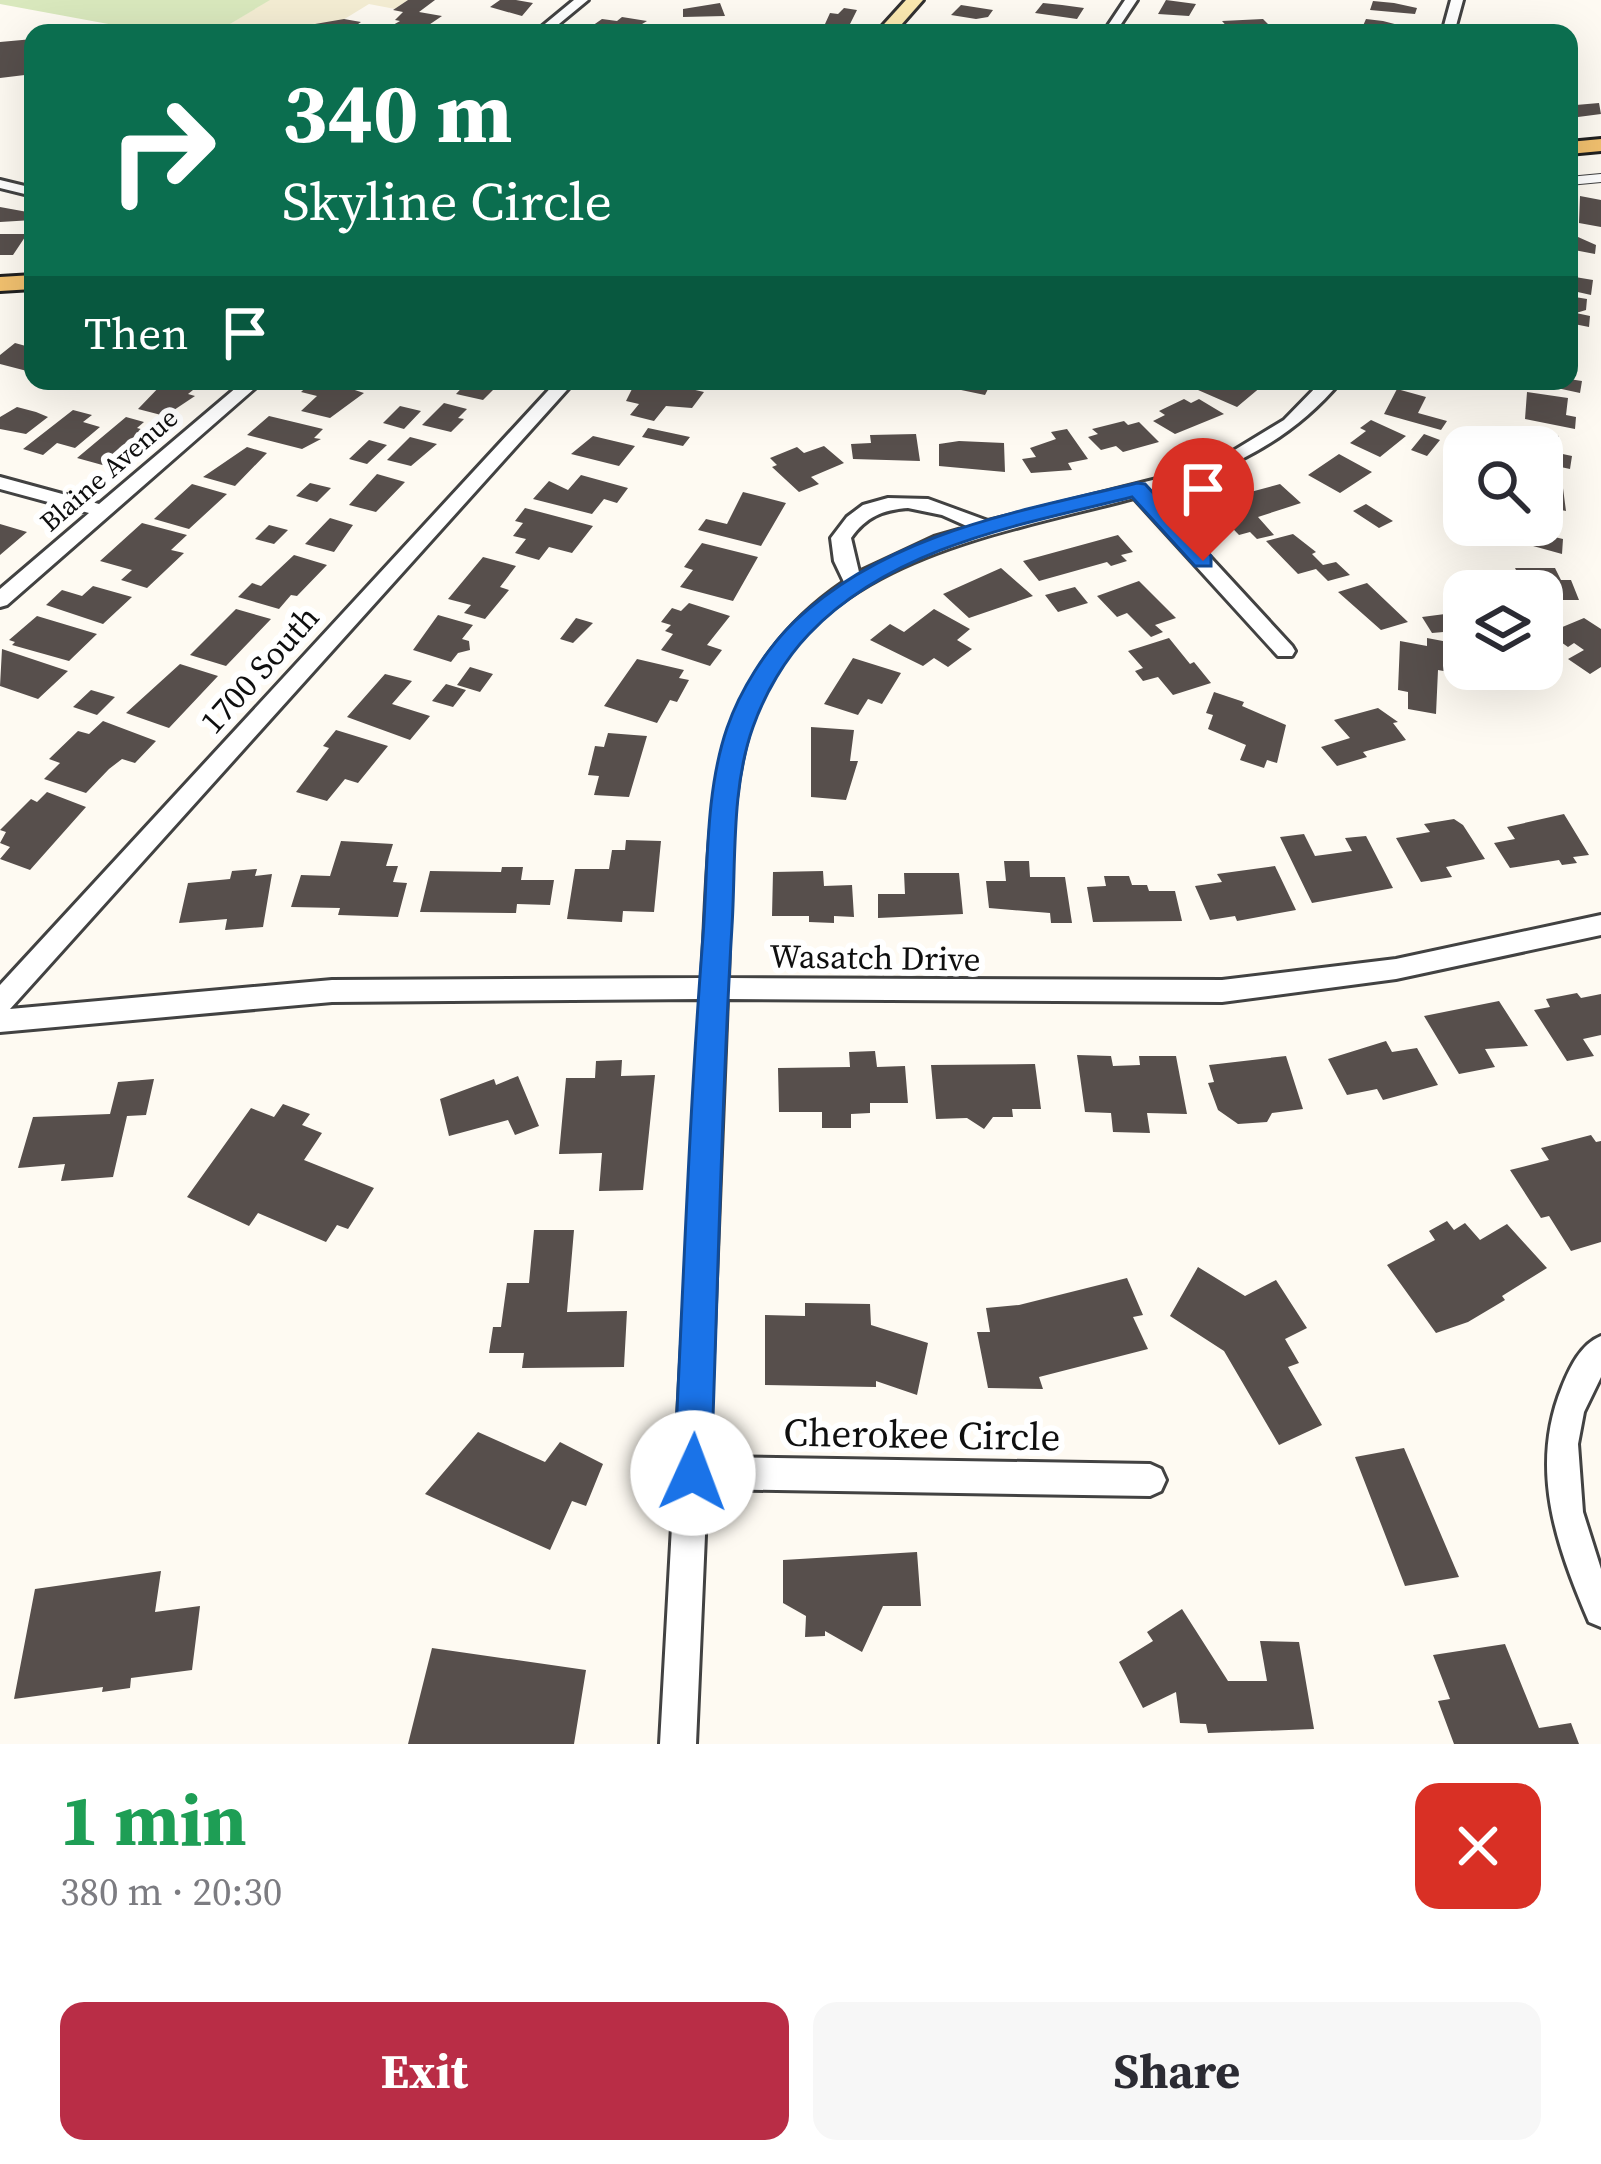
<!DOCTYPE html>
<html lang="en">
<head>
<meta charset="utf-8">
<style>
  body { margin:0; font-family:"Source Serif 4",serif; background:#f7f7f7; color:#2b2b33; height:100vh; display:flex; flex-direction:column; font-size:45px; white-space:nowrap }
  * { box-sizing:border-box; margin:0 }
  p { font-size:39px; color:#7c7c81 }
  .icon { flex:none; width:66px; height:66px; fill:none; stroke:currentColor; stroke-width:2; stroke-linecap:round; stroke-linejoin:round }
  .map { position:relative; height:1744px; overflow:hidden }
  .sheet { display:flex; flex-direction:column; background:#fff; flex:1 }
  .sheet>* { flex:none }
  .hud { position:absolute; left:24px; top:24px; width:1554px; height:366px; border-radius:24px; box-shadow:0 12px 48px #0002; background:#0b6e4f; color:#fff; overflow:hidden }
  .fabs { position:absolute; left:1443px; top:426px; display:grid; gap:24px }
  .fabs a { display:grid; place-items:center; width:120px; height:120px; border-radius:24px; background:#fff; box-shadow:0 12px 48px #0002; font-size:60px }
  .pin { position:absolute; display:grid; place-items:center; width:102px; height:102px; color:#fff; margin:-123px -51px; border-radius:50% 50% 50% 0; rotate:-45deg; box-shadow:0 0 12px #0007 }
  .pin .icon { rotate:45deg }
  .me { position:absolute; width:132px; margin:-66px; rotate:2deg; stroke-linejoin:round; filter:drop-shadow(0 0 9px #0008) }
  .turn { display:flex; align-items:center; gap:42px; height:252px; padding:0 60px; font-size:54px }
  .turn .icon { width:156px; height:156px; stroke-width:2.5 }
  .turn b { display:block; font-size:84px; line-height:102px }
  .then { display:flex; align-items:center; height:114px; padding:0 60px; background:#0003; gap:24px; font-size:45px }
  .round { display:grid; place-items:center; flex:none; width:126px; height:126px; border-radius:24px; background:#f7f7f7 }
  .summary { display:flex; align-items:center; justify-content:space-between; height:204px; padding:0 60px }
  h1 { font-size:72px; font-weight:700; line-height:90px; color:#1e9e55 }
  .primary-button { display:flex; gap:24px; margin-top:auto; padding:24px 60px }
  .primary-button a { flex:1; height:138px; border-radius:24px; background:#b92d46; color:#fff; font-size:48px; font-weight:700; line-height:138px; text-align:center }
  .primary-button a+a { background:#f7f7f7; color:#2b2b33 }
  .map>svg:first-child { display:block }
  .farmland { fill:#f4edd3 }
  .green { fill:#d9e8bd }
  .building { fill:#574f4c }
  .lines { fill:none; stroke-linecap:round; stroke-linejoin:round }
  .lane-casing { stroke:#424242; stroke-width:10 }
  .street-casing { stroke:#424242; stroke-width:6 }
  .secondary-casing { stroke:#313131; stroke-width:6 }
  .primary-casing { stroke:#202020; stroke-width:6 }
  .lane { stroke:#fff; stroke-width:8 }
  .street { fill:#fff; fill-rule:evenodd }
  .secondary { fill:#fbe9b0; fill-rule:evenodd }
  .primary { fill:#f2c16f; fill-rule:evenodd }
  .route { fill:#1a73e8; stroke:#114b97; stroke-width:3 }
  .labels { text-anchor:middle; stroke-width:12; stroke-linejoin:round; paint-order:stroke }
  .far-street-label { font-size:27px; fill:#0f0f0f; stroke:#fff }
  .street-label { font-size:33px; fill:#0f0f0f; stroke:#fff }
  .near-street-label { font-size:39px; fill:#0f0f0f; stroke:#fff }
</style>
</head>
<body>
<div class="map">
<svg width="1601" height="1744" viewBox="0 0 1601 1744">
  <rect width="100%" height="100%" fill="#fefaf2"/>
  <!-- farmland -->
  <path class="farmland" d="M269,0H408L395,9L369,4L338,23L315,24L313,33H215Z"/>
  <!-- green -->
  <path class="green" d="M0,0H270L215,33H157L0,4Z"/>
  <!-- building -->
  <path class="building" d="M408,0H435L419,12L442,16L417,33H379L400,21L395,20L403,12L393,10Z
    M500,0H516L533,3L522,16L490,7Z
    M1166,0L1196,4L1189,16L1158,14Z
    M1373,1L1394,3L1417,8L1415,14L1370,10Z
    M720,3L725,16L683,17V9Z
    M1043,3L1062,5L1084,8L1077,19L1035,13Z
    M961,5L993,10L988,17L976,19L951,15Z
    M844,8L857,10L850,24H825L830,13L838,14Z
    M622,17L647,21L629,32L592,26L602,19L617,21Z
    M344,19L361,22L351,29L363,33H313L315,24Z
    M1263,19L1270,26L1261,27L1265,31L1229,29L1222,21Z
    M1366,19L1383,21L1410,28L1403,33L1362,28Z
    M33,39V74L0,78V42Z
    M1569,100L1576,105L1599,103L1601,114L1578,117L1569,110Z
    M1580,196L1601,200V227L1579,223Z
    M0,207L33,213V220L0,222Z
    M1569,233L1596,245L1595,254L1569,249Z
    M0,234H27L13,255H0Z
    M1569,276L1593,280L1591,295L1569,290Z
    M1569,296L1587,299L1586,310L1576,313L1590,316L1589,327L1569,323Z
    M15,343L33,348V366L27,371L0,364V355Z
    M1569,361L1574,362L1569,379L1582,381L1580,393L1534,383L1569,381Z
    M313,381H327L364,393L330,418L301,411L317,396L301,392Z
    M468,381H502L483,400L456,394Z
    M636,381H656L704,392L692,408L666,406L654,421L630,415L639,404L626,401Z
    M945,381H992L985,395L942,386Z
    M1210,381H1268L1237,407L1198,390Z
    M164,382L193,390L188,394L195,396L165,416L138,409Z
    M1397,389L1426,397L1418,413L1447,421L1441,430L1384,414Z
    M1527,392L1568,398L1566,415L1576,417L1575,429L1525,419Z
    M1184,399L1191,403L1199,399L1224,414L1175,434L1153,421L1165,415L1159,411Z
    M444,403L467,409L458,418L464,419L451,432L422,425Z
    M400,406L421,411L404,429L383,423Z
    M17,407L36,412L48,417L26,434L0,429V417Z
    M73,410L92,415L83,422L100,427L75,448L57,443L43,455L23,449Z
    M269,416L323,429L314,438L321,439L302,449L247,435Z
    M126,417L144,422L137,428L148,431L119,457L106,466L77,458Z
    M1371,420L1406,436L1380,457L1350,443L1366,431L1360,428Z
    M1124,421L1128,425L1139,422L1159,442L1123,452L1116,446L1101,450L1088,437L1098,434L1092,429Z
    M648,428L690,437L683,446L642,437Z
    M1521,428L1559,436L1558,453L1572,456L1570,469L1542,463V447L1513,445Z
    M1067,429L1088,459L1068,463L1072,470L1031,473L1022,459L1036,457L1030,448L1056,439L1051,432Z
    M916,434L920,461L853,459L851,444L871,443L870,435Z
    M1424,434L1440,440L1427,456L1411,450Z
    M593,436L635,446L619,466L571,454Z
    M410,437L437,444L411,466L387,460Z
    M369,440L387,445L367,464L349,459Z
    M959,441L1004,443L1005,472L939,466V444Z
    M824,446L844,463L811,477L819,484L799,492L772,467L777,465L770,458L797,447L804,453Z
    M247,447L267,453L235,486L203,477Z
    M1339,454L1372,472L1340,493L1308,475Z
    M1542,469L1561,473L1566,511L1542,506Z
    M377,474L405,482L376,512L349,505Z
    M581,475L628,488L617,503L604,499L592,514L533,499L549,481L568,490Z
    M310,483L331,488L317,502L296,496Z
    M192,484L227,494L189,529L154,519Z
    M1280,484L1301,503L1258,517L1274,535L1257,539L1250,532L1239,535L1213,508L1233,502L1228,498Z
    M743,492L786,503L761,546L698,530L706,519L727,524Z
    M1366,504L1393,521L1379,528L1353,511Z
    M525,508L593,526L572,553L549,547L539,560L515,553L526,539L513,536L523,523L515,521Z
    M330,518L353,525L334,552L305,544Z
    M142,523L187,535L171,550L184,553L147,588L121,580L132,570L100,561Z
    M0,524L27,532L0,555Z
    M269,525L288,530L274,544L255,539Z
    M1501,525H1542V534L1563,539L1562,554L1500,537Z
    M1293,534L1316,552L1312,554L1323,565L1336,562L1350,575L1328,581L1316,569L1298,574L1266,541Z
    M1118,535L1133,552L1121,555L1127,561L1111,566L1107,562L1039,581L1023,561Z
    M702,543L758,557L733,601L680,587L693,570L684,567Z
    M294,555L327,565L297,596L291,595L279,609L238,597L252,583L261,586Z
    M483,557L516,566L500,587L509,590L485,619L464,613L471,605L448,599Z
    M1001,568L1033,596L969,618L943,594Z
    M1515,568H1555L1561,580H1571L1579,600H1542V591L1521,580Z
    M1139,581L1176,618L1155,625L1163,632L1151,637L1127,613L1117,617L1097,596Z
    M1367,583L1408,622L1381,630L1338,592Z
    M93,586L132,597L103,624L46,605L62,590L82,596Z
    M1075,587L1088,603L1058,612L1045,595Z
    M689,603L730,616L707,645L722,650L710,666L661,650L673,634L665,631L671,625L661,622L672,608L681,611Z
    M236,609L271,619L226,666L190,655Z
    M934,609L970,629L957,640L972,649L948,667L934,658L923,666L870,640L890,624L904,632Z
    M1445,614L1455,631L1432,633L1422,617Z
    M438,615L473,625L462,639L469,641L470,650L458,653L451,662L413,650Z
    M37,616L97,634L69,661L12,645L15,642L9,640Z
    M576,618L593,623L573,643L560,639Z
    M1584,618L1601,629V667L1590,674L1568,659L1584,650L1574,643L1568,647L1548,633Z
    M1169,638L1190,664L1194,662L1211,683L1173,695L1158,677L1143,681L1135,671L1143,668L1128,651Z
    M1427,638L1464,645L1465,675L1438,670L1436,714L1408,709V692L1398,690L1400,641L1427,646Z
    M2,649L68,671L38,699L0,686Z
    M853,658L901,673L882,704L868,699L858,715L824,704Z
    M637,659L684,670L679,678L689,680L677,702L670,700L657,723L604,706Z
    M180,664L218,676L169,728L126,713Z
    M470,667L493,674L480,692L457,685Z
    M385,674L412,681L392,704L430,716L410,740L347,717Z
    M446,684L466,690L453,707L432,701Z
    M91,690L115,697L97,715L73,707Z
    M1214,692L1244,702L1242,706L1286,725L1277,763L1267,760L1264,768L1240,760L1246,745L1208,729L1213,715L1206,713Z
    M1378,708L1398,722L1393,723L1406,740L1363,752L1367,757L1337,766L1321,747L1350,738L1334,720Z
    M103,721L156,741L135,763L122,759L109,769L86,793L44,779L60,763L49,759L78,731L89,734Z
    M811,727L854,730L850,761H858L846,800L811,797Z
    M336,730L388,746L358,783L345,779L327,801L296,792L329,748L323,746Z
    M608,733L647,736L629,797L594,795L599,776L588,775L595,746L604,747Z
    M47,792L86,807L30,870L0,859L10,847L0,843L6,832L0,830L31,799L37,802Z
    M1564,814L1589,855L1573,857L1577,863L1562,865L1559,860L1510,868L1494,843L1515,839L1507,827Z
    M1454,819L1463,825L1485,859L1446,867L1452,877L1421,882L1396,838L1430,832L1424,824Z
    M1304,834L1315,856L1352,851L1345,838L1366,836L1393,888L1312,903L1280,837Z
    M626,840L661,841L654,912L623,911L622,922L567,919L575,869H609L612,850H625Z
    M341,841L393,844L386,866H398L393,882L407,883L398,917L338,915L340,908L291,907L301,875L330,876Z
    M1004,861H1029L1030,877H1065L1072,923H1051L1050,913L989,908L986,881H1006Z
    M1275,866L1296,910L1237,921L1235,916L1210,920L1195,886L1222,882L1217,874Z
    M502,867H523L521,880H554L550,905L517,904L516,913L420,912L430,871L501,872Z
    M257,869L255,876L272,874L263,927L225,930L227,919L179,923L188,883L230,879L232,871Z
    M823,871L824,886L852,885L854,917L834,916V923L809,922V916H772L773,872Z
    M904,873H959L963,914L878,918V894H905Z
    M1104,876H1129L1132,885H1147L1149,891H1175L1182,921L1093,922L1087,887L1106,886Z
    M1577,993L1581,998L1601,994V1035L1583,1039L1594,1056L1567,1061L1534,1010L1550,1007L1546,999Z
    M1499,1001L1528,1046L1485,1049L1495,1067L1459,1074L1424,1016Z
    M1386,1041L1392,1052L1417,1048L1438,1085L1383,1100L1377,1089L1347,1095L1328,1059Z
    M875,1051L877,1067L905,1066L908,1103H870V1113L851,1114V1128H822V1112H779L778,1068L850,1067L849,1052Z
    M1077,1055L1111,1056L1113,1066L1140,1065L1139,1056H1176L1187,1114L1147,1113L1150,1133L1113,1132L1111,1113L1085,1112Z
    M1286,1056L1303,1109L1272,1113L1267,1122L1238,1124L1218,1110L1208,1083L1214,1082L1209,1065Z
    M622,1060L621,1076L655,1075L643,1190L599,1191L602,1153L559,1154L566,1078H595L596,1061Z
    M1035,1064L1041,1109H1012L1013,1117H993L984,1129L967,1118L936,1119L931,1065Z
    M518,1076L539,1126L515,1135L508,1120L449,1136L440,1099L494,1079L496,1085Z
    M154,1079L146,1115L127,1116L113,1177L61,1181L65,1164L18,1168L33,1117L110,1114L118,1082Z
    M283,1104L310,1114L302,1125L322,1133L304,1160L374,1188L348,1229L337,1225L326,1242L258,1213L249,1226L187,1197L251,1108L274,1117Z
    M1591,1135L1596,1142L1601,1141V1242L1571,1251L1549,1216L1541,1218L1510,1170L1549,1160L1541,1148Z
    M1447,1221L1454,1230L1465,1223L1480,1240L1507,1224L1547,1268L1502,1296L1505,1300L1468,1322L1436,1333L1387,1265L1435,1240L1429,1231Z
    M534,1230H574L567,1312L627,1311L624,1367L522,1368L524,1353H489L493,1327H501L507,1283H529Z
    M1198,1267L1245,1296L1276,1280L1307,1328L1285,1339L1299,1363L1288,1367L1322,1425L1279,1445L1224,1351L1170,1316Z
    M1127,1278L1143,1315L1133,1317L1148,1349L1039,1377L1043,1389L988,1388L977,1332H990L986,1308L1019,1305Z
    M805,1303L870,1304L871,1325L928,1343L917,1395L876,1381V1387L765,1385V1315L805,1316Z
    M478,1432L545,1462L560,1442L603,1464L586,1506L572,1501L550,1550L425,1494Z
    M1404,1448L1459,1577L1405,1586L1355,1457Z
    M917,1552L921,1606H883L862,1652L825,1631V1636L805,1637L806,1616L783,1603V1560Z
    M161,1571L155,1612L200,1606L192,1670L131,1678L130,1688L102,1692L103,1687L14,1699L35,1589Z
    M1182,1609L1228,1681H1267L1260,1641L1299,1642L1314,1729L1208,1733L1206,1724L1180,1723L1176,1692L1143,1708L1119,1662L1153,1641L1147,1632Z
    M1505,1644L1539,1728L1571,1723L1579,1744H1454L1438,1701L1450,1699L1433,1655Z
    M432,1648L586,1670L574,1744H408Z"/>
  <g class="lines">
    <!-- lane casing -->
    <g class="lane-casing">
      <path id="lane" d="M1569,181L1601,178"/>
    </g>
    <!-- street casing -->
    <g class="street-casing">
      <path id="street" d="M574,0H588L548,33H534Z
        M1125,0H1137L1115,33H1103Z
        M1451,0H1463L1454,33H1442Z
        M0,180L33,188V196L0,188Z
        M244,381H263L7,605L0,607V589L89,513L0,489V477L99,504Z
        M557,381H575L10,1009L332,980L702,978C712,821 699,681 844,582L834,561L831,538L847,517L863,505L888,498L928,499L988,521L1177,474L1233,451L1284,420L1322,381H1341C1290,442 1226,472 1151,493L1292,646L1295,651L1292,656H1278L1134,498C988,537 801,561 749,732C727,806 731,900 728,978L1222,980L1396,959L1601,915V935L1396,979L1222,1002L727,999L709,1457L1150,1464L1161,1469L1166,1480L1161,1491L1150,1496L707,1489L696,1744H660L701,999L332,1002L0,1032V985ZM908,508L942,515L969,527L934,537L859,572L851,538C866,517 882,510 908,508Z
        M1601,1336V1377L1584,1412L1578,1444L1583,1512L1601,1569V1627L1589,1622C1556,1545 1529,1468 1562,1387C1570,1367 1581,1344 1601,1336Z"/>
    </g>
    <!-- secondary casing -->
    <g class="secondary-casing">
      <path id="secondary" d="M906,0H923L894,33H876Z"/>
    </g>
    <!-- primary casing -->
    <g class="primary-casing">
      <path id="primary" d="M1601,139V151L1569,154V142Z
        M33,275V289L0,291V277Z"/>
    </g>
    <!-- lane -->
    <use href="#lane" class="lane"/>
    <!-- street -->
    <use href="#street" class="street"/>
    <!-- secondary -->
    <use href="#secondary" class="secondary"/>
    <!-- primary -->
    <use href="#primary" class="primary"/>
  </g>
  <!-- route -->
  <path class="route" d="M1137,483L1145,484L1211,556V566H1195L1132,497C1020,525 893,546 809,634C785,659 765,693 753,727C731,788 736,862 732,926C721,1108 718,1291 711,1473L706,1486L693,1492L680,1486L674,1473C683,1294 689,1115 703,936C708,869 705,792 727,728C740,690 766,649 795,621C888,533 1017,512 1137,483Z"/>
  <g class="labels">
    <!-- far-street labels -->
    <g class="far-street-label">
      <text transform="translate(109 470) rotate(-41)" y="9">Blaine Avenue</text>
    </g>
    <!-- street labels -->
    <g class="street-label">
      <text transform="translate(259 669) rotate(-48)" y="12">1700 South</text>
      <text transform="translate(875 957) rotate(1)" y="12">Wasatch Drive</text>
    </g>
    <!-- near-street labels -->
    <g class="near-street-label">
      <text transform="translate(922 1434) rotate(1)" y="14">Cherokee Circle</text>
    </g>
  </g>
</svg>
<div class="fabs">
<a><svg class="icon" aria-label="search" viewBox="0 0 24 24"><circle cx="10" cy="10" r="6"/><path d="M15 15l6 6"/></svg></a>
<a><svg class="icon" aria-label="layers" viewBox="0 0 24 24"><path d="M12 4l9 5-9 5-9-5zM3 14l9 5 9-5"/></svg></a>
</div>
<div class="pin" style="left:1203px;top:561px;background:#d93025"><svg class="icon" aria-label="arrive" viewBox="0 0 24 24"><path d="M6 21V4h12l-3 4 3 4H6"/></svg></div>
<svg class="me" style="left:693px;top:1473px" viewBox="-20 -20 40 40"><circle r="19" fill="#fff"/><path d="M0-13L10 11 0 6-10 11z" fill="#1a73e8"/></svg>
<div class="hud">
<div class="turn"><svg class="icon" aria-label="right" viewBox="0 0 24 24"><path d="M7 20v-9h11M14 6l5 5-5 5"/></svg><div><b>340 m</b>Skyline Circle</div></div>
<div class="then">Then<svg class="icon" aria-label="arrive" viewBox="0 0 24 24"><path d="M6 21V4h12l-3 4 3 4H6"/></svg></div>
</div>
</div>
<section class="sheet">
<div class="summary"><div><h1>1 min</h1><p>380 m · 20:30</p></div><a class="round" style="background:#d93025;color:#fff"><svg class="icon" aria-label="close" viewBox="0 0 24 24"><path d="M6 6l12 12M18 6L6 18"/></svg></a></div>
<div class="primary-button"><a>Exit</a><a>Share</a></div>
</section>
</body>
</html>
